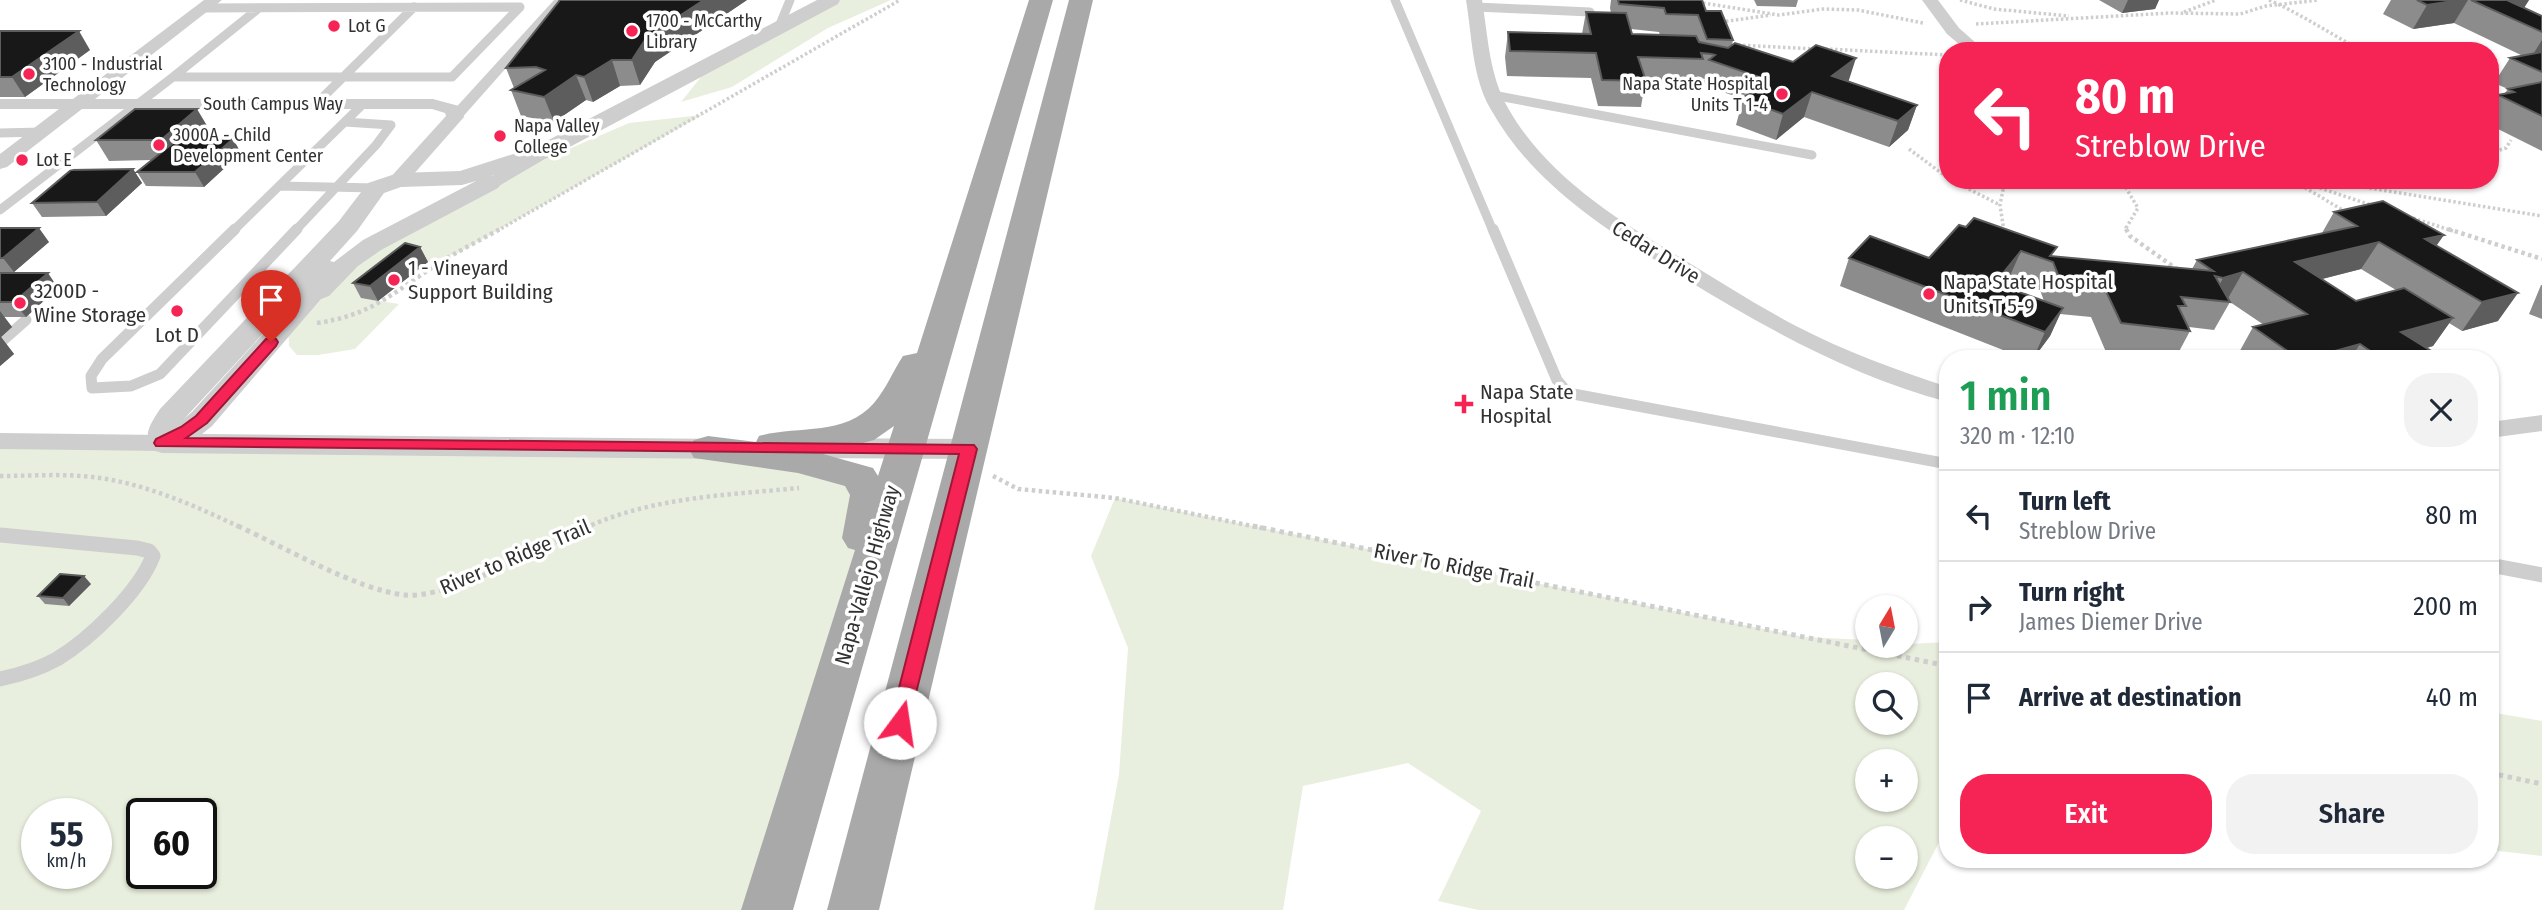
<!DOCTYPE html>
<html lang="en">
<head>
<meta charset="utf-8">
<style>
  body { margin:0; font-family:"Fira Sans Condensed",sans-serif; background:#f2f2f3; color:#1f2937; height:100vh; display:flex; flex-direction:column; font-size:26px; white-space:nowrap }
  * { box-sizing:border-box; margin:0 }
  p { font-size:23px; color:#747a83 }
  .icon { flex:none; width:38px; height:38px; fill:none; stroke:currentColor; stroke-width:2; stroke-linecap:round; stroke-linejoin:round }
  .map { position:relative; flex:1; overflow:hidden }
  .details { position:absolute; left:1939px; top:350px; width:560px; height:518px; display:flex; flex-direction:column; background:#fff; border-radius:28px; box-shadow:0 2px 5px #0004 }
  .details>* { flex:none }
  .hud { position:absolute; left:1939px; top:42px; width:560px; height:147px; border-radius:28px; box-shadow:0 2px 5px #0004; background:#f62455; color:#fff; overflow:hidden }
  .needle { width:46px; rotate:10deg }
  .tools { position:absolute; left:1855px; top:595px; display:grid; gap:14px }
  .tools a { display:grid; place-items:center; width:63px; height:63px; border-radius:50%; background:#fff; box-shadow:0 2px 5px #0004; font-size:35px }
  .speed { position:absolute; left:21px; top:798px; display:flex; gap:14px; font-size:35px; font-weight:700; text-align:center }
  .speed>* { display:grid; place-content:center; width:91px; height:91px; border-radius:50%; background:#fff; box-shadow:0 2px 5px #0004; line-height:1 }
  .speed small { font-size:18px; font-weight:400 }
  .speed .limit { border:4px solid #111; border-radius:10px; background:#fff; color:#111 }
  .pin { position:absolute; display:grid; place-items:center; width:60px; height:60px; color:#fff; margin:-72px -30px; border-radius:50% 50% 50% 0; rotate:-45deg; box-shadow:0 0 7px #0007 }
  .pin .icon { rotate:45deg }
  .me { position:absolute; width:77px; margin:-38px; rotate:14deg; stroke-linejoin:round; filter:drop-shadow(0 0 5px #0008) }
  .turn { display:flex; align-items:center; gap:24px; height:147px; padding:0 21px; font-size:32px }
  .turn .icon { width:91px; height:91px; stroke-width:2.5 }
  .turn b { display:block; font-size:49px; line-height:60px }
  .round { display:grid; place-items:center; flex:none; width:74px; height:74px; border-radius:28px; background:#f2f2f3 }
  .headline { display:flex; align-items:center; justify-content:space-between; height:119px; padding:0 21px }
  h1 { font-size:42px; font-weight:600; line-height:52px; color:#1e9e55 }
  .primary-button { display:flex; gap:14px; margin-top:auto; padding:14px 21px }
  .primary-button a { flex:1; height:80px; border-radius:28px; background:#f62455; color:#fff; font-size:28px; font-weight:600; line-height:80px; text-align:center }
  .primary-button a+a { background:#f2f2f3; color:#1f2937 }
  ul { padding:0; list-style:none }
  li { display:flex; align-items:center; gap:21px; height:91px; padding:0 21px; border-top:2px solid #e0e1e3 }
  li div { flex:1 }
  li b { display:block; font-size:26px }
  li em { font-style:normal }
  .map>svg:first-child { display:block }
  .green { fill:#e9efde; fill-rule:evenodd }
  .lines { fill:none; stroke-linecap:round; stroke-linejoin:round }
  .path-far2 { stroke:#cecece; stroke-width:3.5; stroke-dasharray:2.5 2.5; stroke-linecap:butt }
  .path-far1 { stroke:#cecece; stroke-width:4.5; stroke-dasharray:3.5 3.5; stroke-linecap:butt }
  .path { stroke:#cecece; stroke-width:5; stroke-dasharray:4.5 4.5; stroke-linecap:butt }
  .service-far2 { stroke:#cecece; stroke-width:9 }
  .service-far1 { stroke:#cecece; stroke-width:11 }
  .service { stroke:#cecece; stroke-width:15 }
  .pedestrian { fill:#cecece; fill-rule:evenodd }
  .minor { fill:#cecece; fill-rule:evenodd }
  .tertiary { fill:#cecece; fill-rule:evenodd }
  .primary { fill:#a9a9a9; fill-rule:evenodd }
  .wall { fill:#8c8c8c; fill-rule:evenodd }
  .shaded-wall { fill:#5d5d5d }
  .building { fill:#181818; stroke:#5d5d5d; stroke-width:2 }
  .route { fill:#f62455; stroke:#a01737; stroke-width:2 }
  .poi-dot { fill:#f62455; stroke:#fff; stroke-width:2.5 }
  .labels { text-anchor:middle; stroke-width:7; stroke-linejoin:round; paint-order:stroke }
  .far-poi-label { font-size:18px; fill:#313131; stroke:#fff; text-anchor:start }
  .far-street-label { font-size:18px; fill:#313131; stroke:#fff }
  .street-label { font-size:21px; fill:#313131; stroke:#fff }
  .poi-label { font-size:21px; fill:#313131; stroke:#fff; text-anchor:start }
</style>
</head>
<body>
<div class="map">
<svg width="2542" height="910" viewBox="0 0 2542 910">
  <rect width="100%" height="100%" fill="#fff"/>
  <!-- green -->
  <path class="green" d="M831,0H891L828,28L732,87L681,102L713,62Z
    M702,115L458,253L427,262L361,298L399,304L355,349L318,355H297L289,346L288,323L349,261L490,183L629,123Z
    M0,441L798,460L870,495L767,910H0ZM37,814H96V873H37ZM142,814H201V873H142Z
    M1115,498L1804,637L1867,640V646L1948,642V825L1904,910H1478L1438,901L1481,811L1408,763L1303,786L1283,910H1094L1119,774L1128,648L1091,556ZM1906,684V723H1867V684ZM1906,761V800H1867V761ZM1867,838H1906V877H1867Z
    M2490,712L2542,721V856L2490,850Z"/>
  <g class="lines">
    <!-- path-far2 -->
    <path class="path-far2" d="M1960,0L1994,9L2069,16
      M2269,0C2303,15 2330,34 2363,51
      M1703,3L1779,15L1823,9L1858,10L1923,23
      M2184,12L2216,0
      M1721,22L1771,15
      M1976,24L2170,13L2240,14L2266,6L2319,0
      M1738,45L1816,49
      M1825,49L1948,55
      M1909,149L1948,178
      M2490,153L2506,148L2511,140
      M1951,180L2000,205
      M2292,180L2346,212
      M2296,180L2371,205
      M2320,180L2542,216
      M2123,183L2138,208L2126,228L2127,231
      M2413,218L2453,231
      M497,231L900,0
      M2004,231L2000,205L2005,180"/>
    <!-- path-far1 -->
    <path class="path-far1" d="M2126,229L2130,236L2178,270
      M2448,229L2542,259
      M317,323C365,316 386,299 424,273C448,256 475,243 500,229
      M0,476C27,476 55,474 82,476C138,480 191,504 242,528
      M993,476L1018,489L1115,498L1262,528
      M585,528C652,497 727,495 799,488"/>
    <!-- path -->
    <path class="path" d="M238,526C284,547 357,590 405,595C450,599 545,546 589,526
      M1253,526L1948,666
      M2490,773L2542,784"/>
    <!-- service-far2 -->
    <path class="service-far2" d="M1395,0L1493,231
      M1476,7L1590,12
      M779,27L790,0
      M173,77L259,8
      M1493,95L1812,155
      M316,104L414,7
      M0,133L41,132
      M279,186L376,188
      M0,210L173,77H452L520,7L203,8
      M233,231L363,104
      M295,231L376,145L391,125L345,122"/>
    <!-- service-far1 -->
    <path class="service-far1" d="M235,229L102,359L91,376L92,388L131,386L160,374L297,229
      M1493,229L1557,380L1568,393L1948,464
      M0,343L26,320"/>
    <!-- service -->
    <path class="service" d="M0,535L137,548L149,551L153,556C139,592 90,639 57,659C39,669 19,675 0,679
      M2490,565L2542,575"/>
    <!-- pedestrian -->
    <path class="pedestrian" d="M554,0H566L460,120H450V114Z"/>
    <!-- minor -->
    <path class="minor" d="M204,0H222L95,99H433L459,106L464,117L405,184L398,186L388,180L446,116L445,113L432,109H82L7,167L0,169V154L59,109H0V99H73Z
      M1466,0H1482C1488,36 1489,75 1508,108C1547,177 1619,221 1686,261C1722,283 1758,306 1796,326C1844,351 1896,370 1948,387V402C1853,377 1767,329 1684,278C1610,232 1534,187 1490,108C1472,76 1472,36 1466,0Z
      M1922,0H1938L1959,28L1985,51H1967L1947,34Z
      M543,146L552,152L550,156L497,187H483L480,183Z
      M2542,415V431L2490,438V422Z
      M0,433L162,435L171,437L174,443L171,449L162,451L0,449Z"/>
    <!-- tertiary -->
    <path class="tertiary" d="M817,0H840L838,4L551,157L491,176L498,178L502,183L498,188L381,250L358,266L329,296L321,299L212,426L202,434L730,439L740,442L745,449L740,456L730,459L162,453L152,450C142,435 151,423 160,409L339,221L368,183L398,173L460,171L535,147ZM476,181L363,240L334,262L330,261L357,231L384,193L401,187L462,185ZM295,299L192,412L184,419Z
      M804,438L969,439L979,442L984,449L979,456L969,459L804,458L794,455L789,448L794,441Z"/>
    <!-- primary -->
    <path class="primary" d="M1029,0H1053L793,910H741L855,550L848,548L842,538L850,495L845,486L798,473L694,458L689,449L694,440L708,436L756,442L759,436C798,425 844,437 874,403C886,389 893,371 903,356L917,353ZM894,426L878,476L873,468L823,454L874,440Z
      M1069,0H1093L879,910H827Z"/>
  </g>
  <!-- wall -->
  <path class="wall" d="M560,0H747L655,62L640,85L620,86L593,102L586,100L554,122L521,116L511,90L514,88L506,68Z
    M1611,0H1702L1706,11L1733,40L1732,45L1917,105L1908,130L1889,147L1804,117L1776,140L1736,125L1743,99L1703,85L1705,79L1699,78L1698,84L1645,82L1641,107L1598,106L1591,78L1507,76L1505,57L1508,32L1582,34L1586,12L1611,13L1610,8ZM1631,29L1659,32L1660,35L1632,34Z
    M1754,0H1798L1796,7L1757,6Z
    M2099,0H2159L2155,9L2122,13Z
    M2391,0H2529L2524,8L2542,16V151L2490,125V106L2498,95L2505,93L2508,89L2494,83L2510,58L2523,56L2454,23L2413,29L2383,14Z
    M0,31L90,50L25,97H0Z
    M209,129L198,139H233L241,153L204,187L146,186L137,172L151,160L109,161L96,140Z
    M133,169L142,183L106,216L42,217L32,203Z
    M2334,212L2436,246L2498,321L2462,331L2449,323L2433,346L2427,348L2444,359H2241L2237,356L2253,327L2264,325L2230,302L2214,330L2189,327L2190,331L2175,359L2106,352L2091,317L2060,314L2050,336L2033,359H2026L1840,286L1849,258H1929L1959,225L2053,256L2192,269L2197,260L2322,233ZM2361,269L2396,290L2356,301L2322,279ZM2009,278L2040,290L2044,301L2003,285Z
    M0,228L49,242L14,272H0Z
    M420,247L428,262L378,301L361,298L353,283Z
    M0,273L58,288L26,317H4L12,327L1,337L14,354L0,366Z
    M2541,285H2542V319L2529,314Z
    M91,584L69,606L45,604L38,596Z"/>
  <!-- shaded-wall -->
  <path class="shaded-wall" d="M704,0H747L655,62L640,85L632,60L647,37Z
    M2128,0H2159L2155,9L2122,13Z
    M2460,0H2468L2454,23L2413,29L2427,5Z
    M2495,0H2529L2520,14Z
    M79,31L90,50L25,97L12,77Z
    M2542,40V57L2530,59Z
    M1856,58L1848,83L1832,76Z
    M612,60L620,86L593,102L584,77Z
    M576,75L586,100L554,122L544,97Z
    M1812,92L1804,117L1776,140L1783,114Z
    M1917,105L1908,130L1889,147L1898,121Z
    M197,109L209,129L173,160L161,140Z
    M233,139L241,153L204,187L195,172Z
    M133,169L142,183L106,216L97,202Z
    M39,228L49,242L14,272L3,258Z
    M2444,235L2425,262V239Z
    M2379,242L2361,269L2279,290L2295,262Z
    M420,247L428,262L378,301L370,286Z
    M2021,251L2009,278L1983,311L1995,283Z
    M2243,272L2227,300H2212L2223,278Z
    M48,273L58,288L26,317L14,302Z
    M2518,293L2498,321L2462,331L2482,302Z
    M2063,308L2050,336L2033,359L2045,332Z
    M0,311L12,327L1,337L14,354L0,366Z
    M2453,318L2433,346L2387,359L2401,332Z
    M2360,344L2350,359H2306Z
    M84,576L91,584L69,606L63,598Z"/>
  <!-- building -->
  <path class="building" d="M560,0H704L647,37L632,60H612L584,77L576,75L544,97L511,90L545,70L536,67L506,68Z
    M1618,0H1702L1706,11H1721L1733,40L1707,39L1698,15L1666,14L1664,8L1619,4Z
    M2417,0H2460L2427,5Z
    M2471,0H2507L2542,16V32Z
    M1586,12L1626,13L1632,34L1696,36L1699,42L1728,48L1735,43L1793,62L1816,45L1856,58L1832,76L1917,105L1898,121L1812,92L1783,114L1742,99L1768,80L1709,60L1715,55L1711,54L1701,53L1703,59L1638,57L1646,81L1602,80L1596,53L1510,51L1508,32L1591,34Z
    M0,31H79L12,77H0Z
    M2542,52V72L2510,58Z
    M2542,82V116L2498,95L2514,92L2508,89Z
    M135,109H197L161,140H96Z
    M178,139H233L195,172H137Z
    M133,169L97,202L32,203L71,170Z
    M2383,201L2444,235L2425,239L2518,293L2482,302L2379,242L2295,262L2356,301L2404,288L2453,318L2401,332L2444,359H2382L2360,344L2306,359H2299L2253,327L2307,314L2243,272L2223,278L2215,276L2230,302L2181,297L2186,306H2178L2190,331L2121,323L2105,289L2062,285L2053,262L2021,251L1995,283L2063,308L2045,332L1849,258L1870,236L1929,258L1959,225L1966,227L1974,218L2057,247L2050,256L2213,271L2197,260L2357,226L2334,212Z
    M0,228H39L3,258H0Z
    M405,243L420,247L370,286L353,283Z
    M0,273H48L14,302H0Z
    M60,574L84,576L63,598L38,596Z"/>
  <!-- route -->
  <path class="route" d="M271,338L276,339L278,342L276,346L207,423L186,438L974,445L977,449L907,729L900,731L893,729L890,723L959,454L156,446L154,443L156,439L181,427L196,416L266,339Z"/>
  <!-- markers -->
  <g class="poi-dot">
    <circle cx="334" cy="26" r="7"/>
    <circle cx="632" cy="31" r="7"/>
    <circle cx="29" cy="74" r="7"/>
    <circle cx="1782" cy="94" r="7"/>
    <circle cx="500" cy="136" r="7"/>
    <circle cx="159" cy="145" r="7"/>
    <circle cx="22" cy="160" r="7"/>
    <circle cx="394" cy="280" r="7"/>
    <circle cx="1929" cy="294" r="7"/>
    <circle cx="20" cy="303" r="7"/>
    <circle cx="177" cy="311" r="7"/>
    <path d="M1460.5 393.5h7v7h7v7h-7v7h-7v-7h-7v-7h7z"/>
  </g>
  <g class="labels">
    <!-- far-poi labels -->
    <g class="far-poi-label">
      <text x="646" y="27">1700 - McCarthy<tspan x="646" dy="21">Library</tspan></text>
      <text x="348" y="32">Lot G</text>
      <text x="43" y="70">3100 - Industrial<tspan x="43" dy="21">Technology</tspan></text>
      <text x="1768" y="90" text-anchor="end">Napa State Hospital<tspan x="1768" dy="21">Units T 1-4</tspan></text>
      <text x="514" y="132">Napa Valley<tspan x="514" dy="21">College</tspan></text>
      <text x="173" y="141">3000A - Child<tspan x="173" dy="21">Development Center</tspan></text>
      <text x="36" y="166">Lot E</text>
    </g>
    <!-- far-street labels -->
    <g class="far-street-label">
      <text x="273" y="110">South Campus Way</text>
    </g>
    <!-- street labels -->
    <g class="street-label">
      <text transform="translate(1656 252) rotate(32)" y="7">Cedar Drive</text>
      <text transform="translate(515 557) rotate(-23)" y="7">River to Ridge Trail</text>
      <text transform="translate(1454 566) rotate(11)" y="7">River To Ridge Trail</text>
      <text transform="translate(867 575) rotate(-74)" y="7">Napa-Vallejo Highway</text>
    </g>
    <!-- poi labels -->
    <g class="poi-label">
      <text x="408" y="275">1 - Vineyard<tspan x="408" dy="24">Support Building</tspan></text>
      <text x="1943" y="289">Napa State Hospital<tspan x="1943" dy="24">Units T 5-9</tspan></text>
      <text x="34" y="298">3200D -<tspan x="34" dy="24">Wine Storage</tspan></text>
      <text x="177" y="342" text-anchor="middle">Lot D</text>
      <text x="1480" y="399">Napa State<tspan x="1480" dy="24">Hospital</tspan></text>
    </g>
  </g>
</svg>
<div class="tools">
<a><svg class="needle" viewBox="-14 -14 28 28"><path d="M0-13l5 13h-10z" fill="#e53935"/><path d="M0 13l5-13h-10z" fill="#747a83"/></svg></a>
<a><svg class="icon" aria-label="search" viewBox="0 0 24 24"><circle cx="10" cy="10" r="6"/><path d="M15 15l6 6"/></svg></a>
<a>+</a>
<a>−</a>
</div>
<div class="speed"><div>55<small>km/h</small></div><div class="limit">60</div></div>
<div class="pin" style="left:271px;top:342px;background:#d93025"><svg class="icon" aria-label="arrive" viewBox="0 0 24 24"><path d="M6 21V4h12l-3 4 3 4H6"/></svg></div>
<svg class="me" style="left:900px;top:723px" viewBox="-20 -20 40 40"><circle r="19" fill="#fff"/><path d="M0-13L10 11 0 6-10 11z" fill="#f62455"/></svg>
<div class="hud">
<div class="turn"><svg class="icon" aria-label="left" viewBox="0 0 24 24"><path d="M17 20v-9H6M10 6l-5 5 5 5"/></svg><div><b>80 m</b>Streblow Drive</div></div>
</div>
<section class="details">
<div class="headline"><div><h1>1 min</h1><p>320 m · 12:10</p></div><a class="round"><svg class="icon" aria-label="close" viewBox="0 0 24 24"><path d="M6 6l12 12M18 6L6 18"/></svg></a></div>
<ul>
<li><svg class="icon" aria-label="left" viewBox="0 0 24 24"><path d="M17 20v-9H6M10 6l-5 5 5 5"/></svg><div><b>Turn left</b><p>Streblow Drive</p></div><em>80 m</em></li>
<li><svg class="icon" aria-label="right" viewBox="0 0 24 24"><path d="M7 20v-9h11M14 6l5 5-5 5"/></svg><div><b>Turn right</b><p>James Diemer Drive</p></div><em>200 m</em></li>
<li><svg class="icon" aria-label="arrive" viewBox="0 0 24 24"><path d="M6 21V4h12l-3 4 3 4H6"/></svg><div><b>Arrive at destination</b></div><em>40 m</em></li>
</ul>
<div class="primary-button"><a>Exit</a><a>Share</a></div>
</section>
</div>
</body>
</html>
